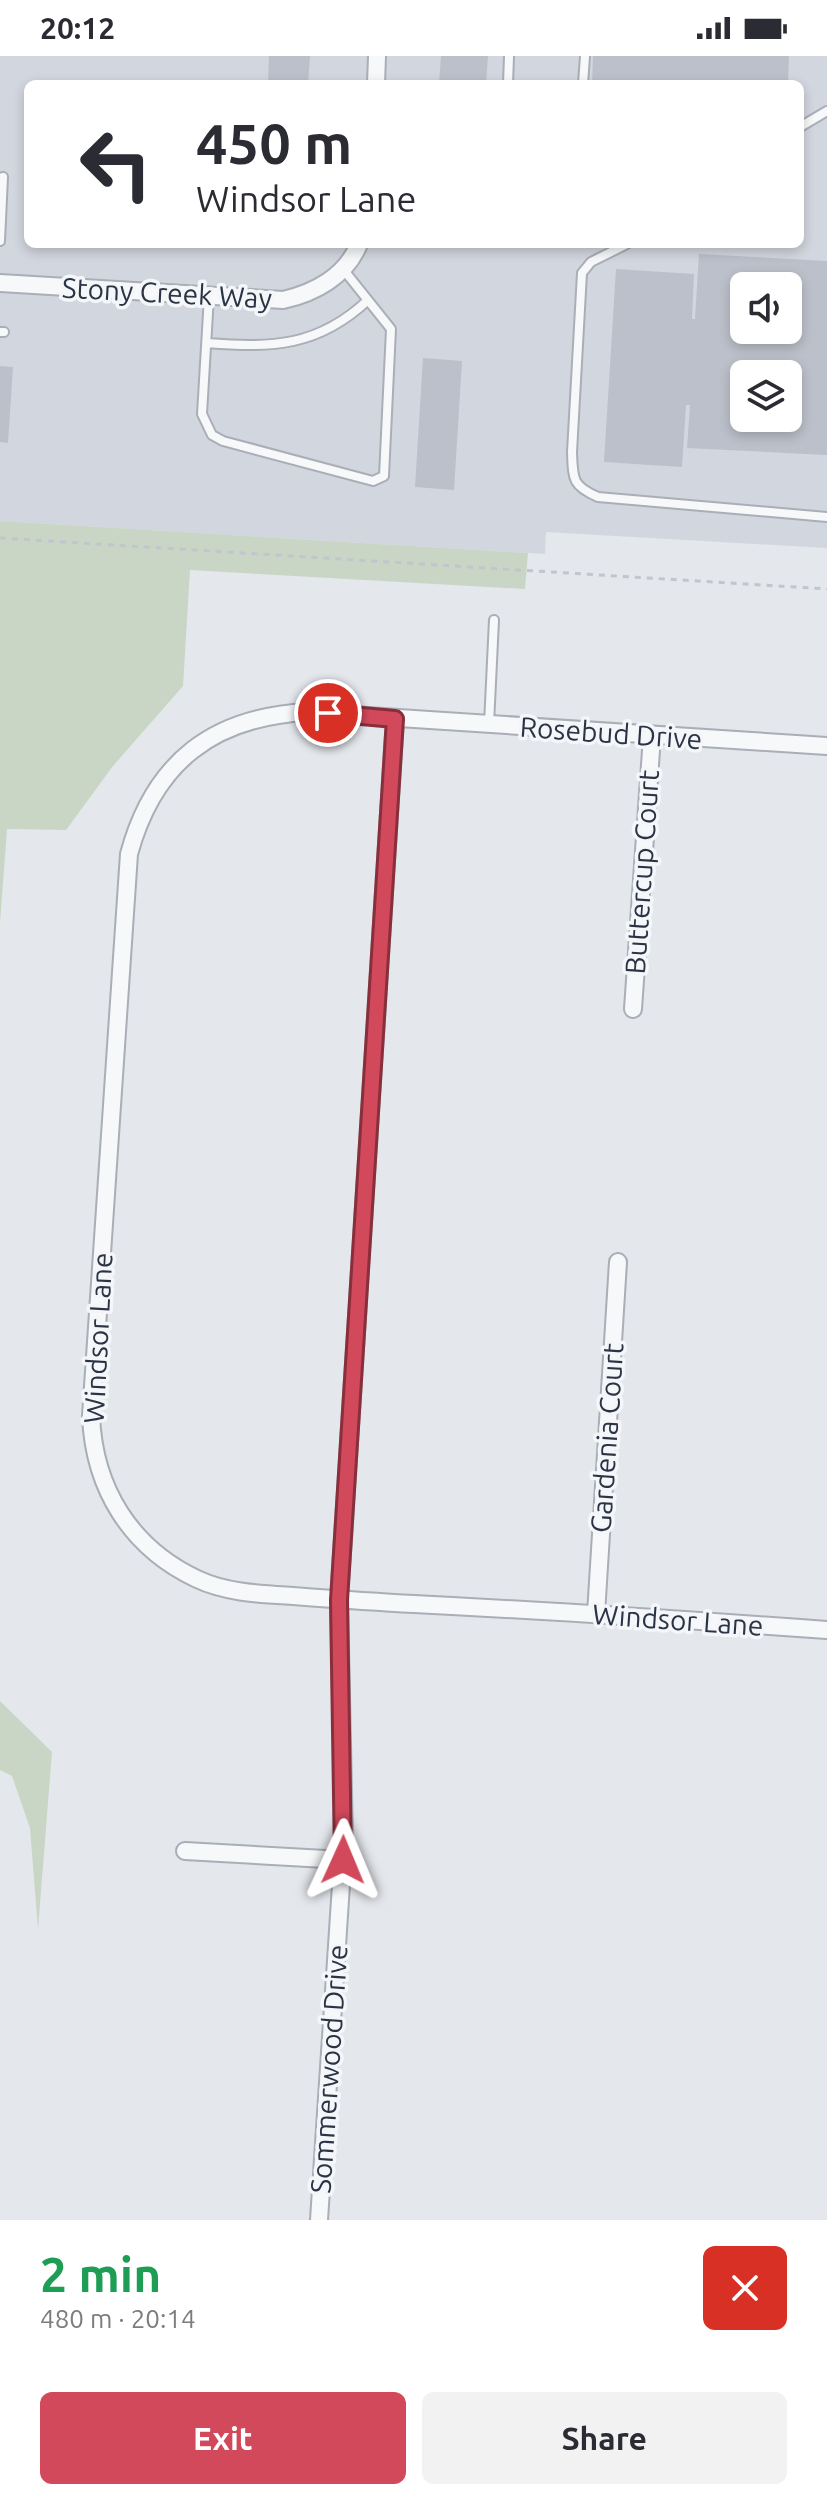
<!DOCTYPE html>
<html lang="en">
<head>
<meta charset="utf-8">
<style>
  body { margin:0; font-family:Ubuntu,sans-serif; background:#f2f2f3; color:#2b2b33; height:100vh; display:flex; flex-direction:column; font-size:30px; white-space:nowrap }
  * { box-sizing:border-box; margin:0 }
  p { font-size:26px; color:#7c7c81 }
  .icon { flex:none; width:44px; height:44px; fill:none; stroke:currentColor; stroke-width:2; stroke-linecap:round; stroke-linejoin:round }
  .map { position:relative; height:2164px; overflow:hidden }
  .drawer { display:flex; flex-direction:column; background:#fff; flex:1 }
  .drawer>* { flex:none }
  .top-card { position:absolute; left:24px; top:24px; width:780px; height:168px; border-radius:12px; box-shadow:0 4px 12px #0003; background:#fff; color:#2b2b33; overflow:hidden }
  .buttons { position:absolute; left:730px; top:216px; display:grid; gap:16px }
  .buttons a { display:grid; place-items:center; width:72px; height:72px; border-radius:12px; background:#fff; box-shadow:0 4px 12px #0003; font-size:40px }
  .pin { position:absolute; display:grid; place-items:center; width:68px; height:68px; color:#fff; margin:-34px; border:4px solid #fff; border-radius:50%; box-shadow:0 2px 8px #0007 }
  .me { position:absolute; width:88px; margin:-44px; rotate:1deg; stroke-linejoin:round; filter:drop-shadow(0 0 6px #0008) }
  .turn { display:flex; align-items:center; gap:28px; height:168px; padding:0 40px; font-size:36px }
  .turn .icon { width:104px; height:104px; stroke-width:2.5 }
  .turn b { display:block; font-size:56px; line-height:68px }
  .round { display:grid; place-items:center; flex:none; width:84px; height:84px; border-radius:12px; background:#f2f2f3 }
  .head { display:flex; align-items:center; justify-content:space-between; height:136px; padding:0 40px }
  h1 { font-size:48px; font-weight:700; line-height:60px; color:#1e9e55 }
  .button { display:flex; gap:16px; margin-top:auto; padding:16px 40px }
  .button a { flex:1; height:92px; border-radius:12px; background:#d1495b; color:#fff; font-size:32px; font-weight:700; line-height:92px; text-align:center }
  .button a+a { background:#f2f2f3; color:#2b2b33 }
  .status { display:flex; justify-content:space-between; align-items:center; height:56px; padding:0 40px; background:#fff; direction:ltr }
  .status svg { height:22px; fill:currentColor }
  .map>svg:first-child { display:block }
  .built { fill:#d2d6de; fill-rule:evenodd }
  .green { fill:#c9d6c5 }
  .building { fill:#bbc0ca; fill-rule:evenodd }
  .lines { fill:none; stroke-linecap:round; stroke-linejoin:round }
  .lane-casing { stroke:#a9aeb7; stroke-width:12 }
  .street-casing { stroke:#a9aeb7; stroke-width:20 }
  .path { stroke:#c2c5cb; stroke-width:3; stroke-dasharray:6 6; stroke-linecap:butt }
  .lane { stroke:#f7f8fa; stroke-width:8 }
  .street { stroke:#f7f8fa; stroke-width:16 }
  .route-casing { stroke:#882f3b; stroke-width:20 }
  .route { stroke:#d1495b; stroke-width:14 }
  .labels { text-anchor:middle; stroke-width:7; stroke-linejoin:round; paint-order:stroke }
  .street-label { font-size:28px; fill:#2b3445; stroke:#f4f6f9 }
</style>
</head>
<body>
<div class="status"><b>20:12</b><svg viewBox="0 0 49 12"><path d="M0 12V9h3v3zM5 12V6h3v6zM10 12V3h3v9zM15 12V0h3v12zM26 1h20v11H26zM47 4h2v5h-2z"/></svg></div>
<div class="map">
<svg width="827" height="2164" viewBox="0 0 827 2164">
  <rect width="100%" height="100%" fill="#e4e7ec"/>
  <!-- built -->
  <path class="built" d="M0,0H827V492L546,476L545,498L0,465ZM28,28H800V188H28ZM744,230H788V274H744ZM744,318H788V362H744Z"/>
  <!-- green -->
  <path class="green" d="M0,465L528,497L525,533L190,514L183,630L113,710L66,774L7,773L0,867Z
    M0,1645L52,1696L38,1873L30,1772L12,1720L0,1714Z"/>
  <!-- building -->
  <path class="building" d="M269,0H310L308,28H268Z
    M441,0H488L486,28H439Z
    M593,0H789L788,28H592Z
    M699,198L827,205V399L687,392L690,349H686L682,411L604,406L616,213L694,218L692,263H695ZM744,230H788V274H744ZM744,318H788V362H744Z
    M423,302L462,305L454,434L415,431Z
    M0,310L13,311L8,387L0,386Z"/>
  <g class="lines">
    <!-- lane casing -->
    <g class="lane-casing">
      <path id="lane" d="M508,28L509,0
        M583,28L585,0
        M800,71L827,55
        M0,185L3,121
        M627,188L591,206L582,217L572,396C573,423 572,430 598,441L827,461
        M209,240L202,358L212,379L223,385L373,425L384,420L391,273L343,213
        M0,276H4
        M207,287C272,292 318,291 368,244
        M489,668L494,564"/>
    </g>
    <!-- street casing -->
    <g class="street-casing">
      <path id="street" d="M376,28L377,0
        M0,227L283,244C315,237 346,220 359,188
        M827,690L307,656C213,661 154,706 129,798L91,1360C94,1433 131,1492 197,1523C227,1537 260,1538 293,1540C333,1543 374,1546 414,1548C552,1555 689,1564 827,1574
        M633,953L652,680
        M596,1558L618,1206
        M185,1795L343,1804
        M319,2164L344,1783L339,1544L395,663"/>
    </g>
    <!-- path -->
    <path class="path" d="M0,482L827,533"/>
    <!-- lane -->
    <use href="#lane" class="lane"/>
    <!-- street -->
    <use href="#street" class="street"/>
  </g>
  <g class="lines">
    <!-- route casing -->
    <g class="route-casing">
      <path id="route" d="M328,657L395,663L339,1544L343,1804"/>
    </g>
    <!-- route -->
    <use href="#route" class="route"/>
  </g>
  <g class="labels">
    <!-- street labels -->
    <g class="street-label">
      <text transform="translate(167 237) rotate(3)" y="10">Stony Creek Way</text>
      <text transform="translate(611 677) rotate(4)" y="10">Rosebud Drive</text>
      <text transform="translate(642 816) rotate(-86)" y="10">Buttercup Court</text>
      <text transform="translate(98 1282) rotate(-87)" y="10">Windsor Lane</text>
      <text transform="translate(607 1382) rotate(-86)" y="10">Gardenia Court</text>
      <text transform="translate(678 1564) rotate(4)" y="10">Windsor Lane</text>
      <text transform="translate(329 2013) rotate(-86)" y="10">Sommerwood Drive</text>
    </g>
  </g>
</svg>
<div class="buttons">
<a><svg class="icon" aria-label="sound" viewBox="0 0 24 24"><path d="M4 9h4l5-4v14l-5-4H4zM17 9q2 3 0 6"/></svg></a>
<a><svg class="icon" aria-label="layers" viewBox="0 0 24 24"><path d="M12 4l9 5-9 5-9-5zM3 14l9 5 9-5"/></svg></a>
</div>
<div class="pin" style="left:328px;top:657px;background:#d93025"><svg class="icon" aria-label="arrive" viewBox="0 0 24 24"><path d="M6 21V4h12l-3 4 3 4H6"/></svg></div>
<svg class="me" style="left:343px;top:1804px" viewBox="-20 -20 40 40"><path d="M0-17L14 15 0 8-14 15z" fill="#d1495b" stroke="#fff" stroke-width="4"/></svg>
<div class="top-card">
<div class="turn"><svg class="icon" aria-label="left" viewBox="0 0 24 24"><path d="M17 20v-9H6M10 6l-5 5 5 5"/></svg><div><b>450 m</b>Windsor Lane</div></div>
</div>
</div>
<section class="drawer">
<div class="head"><div><h1>2 min</h1><p>480 m · 20:14</p></div><a class="round" style="background:#d93025;color:#fff"><svg class="icon" aria-label="close" viewBox="0 0 24 24"><path d="M6 6l12 12M18 6L6 18"/></svg></a></div>
<div class="button"><a>Exit</a><a>Share</a></div>
</section>
</body>
</html>
